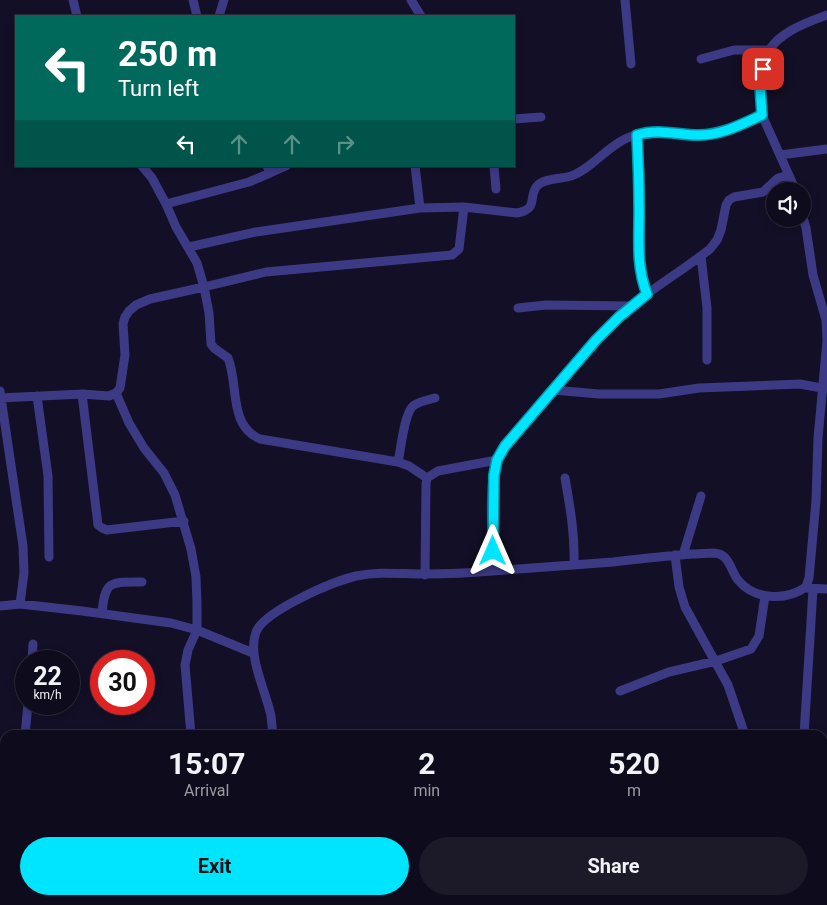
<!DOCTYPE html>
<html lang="en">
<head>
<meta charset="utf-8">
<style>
  body { margin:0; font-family:Roboto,sans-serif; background:#1c1929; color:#f1f3f6; height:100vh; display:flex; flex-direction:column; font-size:19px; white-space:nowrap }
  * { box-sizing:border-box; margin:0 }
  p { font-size:16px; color:#9b9ba3 }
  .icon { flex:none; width:28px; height:28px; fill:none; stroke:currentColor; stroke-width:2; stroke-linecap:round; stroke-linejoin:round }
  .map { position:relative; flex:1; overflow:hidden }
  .panel { position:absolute; left:0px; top:730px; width:828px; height:175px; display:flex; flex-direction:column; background:#0e0b1c; border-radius:15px 15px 0 0; box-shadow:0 2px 8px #0003,0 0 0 1px #2e2b3b }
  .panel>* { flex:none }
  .top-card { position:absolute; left:15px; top:15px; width:500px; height:152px; border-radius:0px; box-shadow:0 2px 8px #0003,0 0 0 1px #2e2b3b; background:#00695c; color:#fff; overflow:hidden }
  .tools { position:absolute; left:766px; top:182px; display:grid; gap:10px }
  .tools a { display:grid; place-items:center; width:45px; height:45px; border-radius:50%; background:#0e0b1c; box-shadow:0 2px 8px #0003,0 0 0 1px #2e2b3b; font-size:25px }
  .speed { position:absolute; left:15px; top:650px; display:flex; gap:10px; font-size:25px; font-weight:700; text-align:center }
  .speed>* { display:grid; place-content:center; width:65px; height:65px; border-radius:50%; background:#0e0b1c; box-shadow:0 2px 8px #0003,0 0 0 1px #2e2b3b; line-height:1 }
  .speed small { font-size:12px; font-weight:400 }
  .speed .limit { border:8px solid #d22; background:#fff; color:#111 }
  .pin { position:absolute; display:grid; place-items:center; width:42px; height:42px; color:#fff; margin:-21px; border-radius:10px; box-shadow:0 2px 8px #0006 }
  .me { position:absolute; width:55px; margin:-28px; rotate:0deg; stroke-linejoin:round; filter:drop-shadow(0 0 4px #0008) }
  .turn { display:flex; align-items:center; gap:18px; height:105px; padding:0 20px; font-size:22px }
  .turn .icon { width:65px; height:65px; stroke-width:2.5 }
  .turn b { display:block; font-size:35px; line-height:42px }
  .lanes { display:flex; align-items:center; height:48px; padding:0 20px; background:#0003; justify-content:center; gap:25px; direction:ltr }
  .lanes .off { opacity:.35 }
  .eta { display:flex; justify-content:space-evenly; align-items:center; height:85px; text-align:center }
  .eta b { font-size:30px; font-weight:700; line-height:35px }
  .cta { display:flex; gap:10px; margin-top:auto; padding:10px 20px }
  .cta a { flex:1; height:58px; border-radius:30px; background:#00e5ff; color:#111; font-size:20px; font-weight:700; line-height:58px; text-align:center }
  .cta a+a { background:#1c1929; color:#f1f3f6 }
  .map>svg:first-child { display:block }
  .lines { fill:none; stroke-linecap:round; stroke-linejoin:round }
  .minor { stroke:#3d3a85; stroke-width:9 }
  .route-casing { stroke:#0095a6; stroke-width:12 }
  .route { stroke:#00e5ff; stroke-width:9 }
</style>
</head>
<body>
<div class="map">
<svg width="827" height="905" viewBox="0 0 827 905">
  <rect width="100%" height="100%" fill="#130f26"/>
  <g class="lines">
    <!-- minor -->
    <path class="minor" d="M73,0L77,16
      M193,0L197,16
      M411,0L421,16
      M625,0L631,64
      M219,16L224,0
      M701,59L734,50H769
      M762,115L796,191
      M514,119L541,117
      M637,135C638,157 639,179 640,201C640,233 635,264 647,294
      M780,155L827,149
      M142,166L152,178L166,204L249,182L270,173L267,166
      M415,166L420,208
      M494,166L496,189
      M270,173L286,166
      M166,204L176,227L197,263L204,287L266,272L452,255L459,249L464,207
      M189,247L256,232L420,208L464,207L517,213C540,209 527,195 538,185C545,178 562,179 571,176C591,169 606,148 625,139C651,126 674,136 701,135C723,135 743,124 762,115C756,51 768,36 827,15
      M701,256L707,308V360
      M518,308L546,305L631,306
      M553,390L599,394H659L699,388L800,384L827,389
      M0,391L23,546L24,573L20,604
      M116,393L129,423L144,448L164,473L175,495L191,549L196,577L197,603V630L188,650L185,665L191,735
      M82,394L98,525L102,528L107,530L184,521
      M37,396L48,476L49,557
      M0,398L82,394L109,396L116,393L120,388L125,355L123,324L125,317L129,311L136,305L150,299L204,287L209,313L211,344L214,348L228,358C239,385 228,425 260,439L398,462L409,466L427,478
      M398,462C401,449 404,414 413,406C419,401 428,400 435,398
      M565,478C570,507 575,534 574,564
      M675,555L679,587L685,607L728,685L745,735
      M683,555L701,496
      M493,571C493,541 487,486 497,460C499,455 502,450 505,446C542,403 577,357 618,318C646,291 680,273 710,249L717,240L721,230L726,205L729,200L734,197L763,192L778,178L789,175
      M425,575L426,484L427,478L438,471L497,460
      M806,588L827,589
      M0,606L20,604L82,611L171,623L197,630L253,653
      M102,613C105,580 110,582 142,582
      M32,661L33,644
      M620,691L669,672L716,661L751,649L759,636L765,596
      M25,735L28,704
      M273,735C272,729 272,722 271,716C266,691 247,656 256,632C264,611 334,581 356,576C380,571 400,574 424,574C447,574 470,573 492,571C532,568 573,565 613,562C639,559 665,556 692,554C699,554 707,553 714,553C730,554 730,570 738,580C754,600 786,601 806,587L809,578L816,501L818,438L827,341L826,320L813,275L806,228L802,214
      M804,735L813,589
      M0,777L5,779
      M822,785L827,800
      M822,845L827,823
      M822,868L827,882
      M287,900L292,905
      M380,905L383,900
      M540,905V900"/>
  </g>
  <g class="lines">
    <!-- route casing -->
    <g class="route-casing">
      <path id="route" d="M493,551L494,475L497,460L505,446L596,340L619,317L647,294C635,264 640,233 639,201C639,179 638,157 637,135C658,128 678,135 699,135C722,135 742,124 762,115L760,86L763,69"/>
    </g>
    <!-- route -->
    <use href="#route" class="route"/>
  </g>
</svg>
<div class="tools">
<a><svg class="icon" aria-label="sound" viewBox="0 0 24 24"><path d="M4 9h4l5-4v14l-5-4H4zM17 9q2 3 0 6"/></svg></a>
</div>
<div class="speed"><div>22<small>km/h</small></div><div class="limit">30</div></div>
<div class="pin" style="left:763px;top:69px;background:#d93025"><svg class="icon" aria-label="arrive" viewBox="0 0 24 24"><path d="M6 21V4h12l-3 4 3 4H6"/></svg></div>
<svg class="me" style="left:493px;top:551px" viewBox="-20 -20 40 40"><path d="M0-17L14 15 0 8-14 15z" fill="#00e5ff" stroke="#fff" stroke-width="4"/></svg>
<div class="top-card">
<div class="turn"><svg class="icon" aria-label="left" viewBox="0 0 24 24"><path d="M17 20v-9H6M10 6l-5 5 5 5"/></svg><div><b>250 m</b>Turn left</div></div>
<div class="lanes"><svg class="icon" aria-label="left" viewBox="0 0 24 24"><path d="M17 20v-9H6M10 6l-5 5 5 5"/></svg><svg class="icon off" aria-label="ahead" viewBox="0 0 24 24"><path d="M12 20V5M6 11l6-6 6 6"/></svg><svg class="icon off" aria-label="ahead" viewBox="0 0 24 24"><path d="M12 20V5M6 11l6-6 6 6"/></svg><svg class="icon off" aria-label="right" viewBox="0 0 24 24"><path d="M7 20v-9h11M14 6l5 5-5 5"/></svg></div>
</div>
<section class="panel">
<div class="eta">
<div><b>15:07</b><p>Arrival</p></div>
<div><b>2</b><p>min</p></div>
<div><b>520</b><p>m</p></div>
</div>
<div class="cta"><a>Exit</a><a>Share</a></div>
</section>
</div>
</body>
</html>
